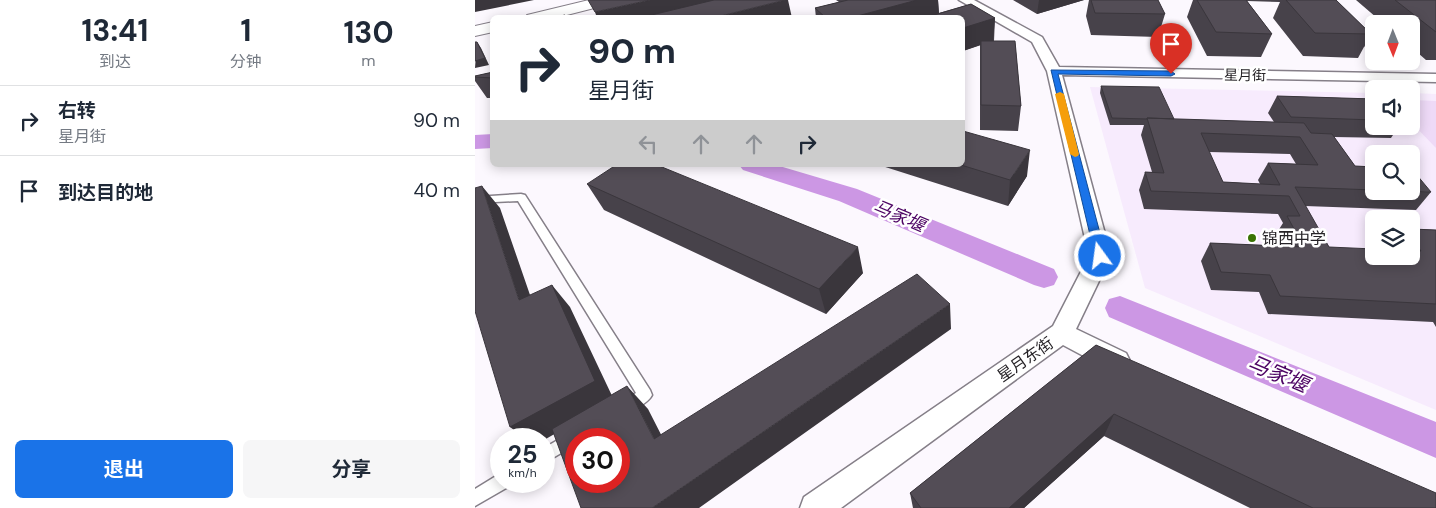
<!DOCTYPE html>
<html lang="zh">
<head>
<meta charset="utf-8">
<style>
  body { margin:0; font-family:"DM Sans","Noto Sans SC",sans-serif; background:#f6f6f7; color:#1f2937; height:100vh; display:flex; flex-direction:column; font-size:19px; white-space:nowrap }
  * { box-sizing:border-box; margin:0 }
  p { font-size:16px; color:#747a83 }
  .icon { flex:none; width:28px; height:28px; fill:none; stroke:currentColor; stroke-width:2; stroke-linecap:round; stroke-linejoin:round }
  .map { position:relative; flex:1; overflow:hidden }
  .drawer { display:flex; flex-direction:column; background:#fff; width:475px }
  .drawer>* { flex:none }
  .guide { position:absolute; left:15px; top:15px; width:475px; height:152px; border-radius:8px; box-shadow:0 2px 12px #0003; background:#fff; color:#1f2937; overflow:hidden }
  .needle { width:32px; rotate:179deg }
  .fabs { position:absolute; left:890px; top:15px; display:grid; gap:10px }
  .fabs a { display:grid; place-items:center; width:55px; height:55px; border-radius:8px; background:#fff; box-shadow:0 2px 12px #0003; font-size:25px }
  .speed { position:absolute; left:15px; top:428px; display:flex; gap:10px; font-size:25px; font-weight:700; text-align:center }
  .speed>* { display:grid; place-content:center; width:65px; height:65px; border-radius:50%; background:#fff; box-shadow:0 2px 12px #0003; line-height:1 }
  .speed small { font-size:12px; font-weight:400 }
  .speed .limit { border:8px solid #d22; background:#fff; color:#111 }
  .pin { position:absolute; display:grid; place-items:center; width:42px; height:42px; color:#fff; margin:-51px -21px; border-radius:50% 50% 50% 0; rotate:-45deg; box-shadow:0 0 5px #0007 }
  .pin .icon { rotate:45deg }
  .me { position:absolute; width:55px; margin:-28px; rotate:346deg; stroke-linejoin:round; filter:drop-shadow(0 0 4px #0008) }
  .turn { display:flex; align-items:center; gap:18px; height:105px; padding:0 15px; font-size:22px }
  .turn .icon { width:65px; height:65px; stroke-width:2.5 }
  .turn b { display:block; font-size:35px; line-height:42px }
  .lanes { display:flex; align-items:center; height:48px; padding:0 15px; background:#0003; justify-content:center; gap:25px; direction:ltr }
  .lanes .off { opacity:.35 }
  .eta { display:flex; justify-content:space-evenly; align-items:center; height:85px; text-align:center }
  .eta b { font-size:30px; font-weight:700; line-height:35px }
  .primary-button { display:flex; gap:10px; margin-top:auto; padding:10px 15px }
  .primary-button a { flex:1; height:58px; border-radius:8px; background:#1a73e8; color:#fff; font-size:20px; font-weight:700; line-height:58px; text-align:center }
  .primary-button a+a { background:#f6f6f7; color:#1f2937 }
  ul { padding:0; list-style:none }
  li { display:flex; align-items:center; gap:15px; height:70px; padding:0 15px; border-top:1px solid #e0e1e3 }
  li div { flex:1 }
  li b { display:block; font-size:19px }
  li em { font-style:normal }
  main { display:flex; flex:1; min-height:0 }
  .map>svg:first-child { display:block }
  .built { fill:#f7ebfd; fill-rule:evenodd }
  .green { fill:#eedaf7 }
  .lines { fill:none; stroke-linecap:round; stroke-linejoin:round }
  .canal { fill:#cc97e4; fill-rule:evenodd }
  .service-casing { stroke:#857f88; stroke-width:3 }
  .minor-casing { stroke:#857f88; stroke-width:3 }
  .tertiary-casing { stroke:#857f88; stroke-width:2 }
  .service { fill:#fff; fill-rule:evenodd }
  .minor { fill:#fff; fill-rule:evenodd }
  .tertiary { fill:#fff; fill-rule:evenodd }
  .wall { fill:#47424a; fill-rule:evenodd }
  .shaded-wall { fill:#3a363c }
  .building { fill:#534d56; stroke:#3a363c; fill-rule:evenodd }
  .route { fill:#1a73e8; stroke:#114b97 }
  .slow { fill:#f59e0b }
  .poi-dot { fill:#3a7304; stroke:#fff; stroke-width:2 }
  .labels { text-anchor:middle; stroke-width:5; stroke-linejoin:round; paint-order:stroke }
  .far-street-label { font-size:14px; fill:#262327; stroke:#fff }
  .poi-label { font-size:16px; fill:#262327; stroke:#fff; text-anchor:start }
  .street-label { font-size:16px; fill:#262327; stroke:#fff }
  .water-label { font-size:18px; font-style:italic; fill:#4c0363; stroke:#fff }
  .near-water-label { font-size:21px; font-style:italic; fill:#4c0363; stroke:#fff }
</style>
</head>
<body>
<main>
<section class="drawer">
<div class="eta">
<div><b>13:41</b><p>到达</p></div>
<div><b>1</b><p>分钟</p></div>
<div><b>130</b><p>m</p></div>
</div>
<ul>
<li><svg class="icon" aria-label="right" viewBox="0 0 24 24"><path d="M7 20v-9h11M14 6l5 5-5 5"/></svg><div><b>右转</b><p>星月街</p></div><em>90 m</em></li>
<li><svg class="icon" aria-label="arrive" viewBox="0 0 24 24"><path d="M6 21V4h12l-3 4 3 4H6"/></svg><div><b>到达目的地</b></div><em>40 m</em></li>
</ul>
<div class="primary-button"><a>退出</a><a>分享</a></div>
</section>
<div class="map">
<svg width="961" height="508" viewBox="0 0 961 508">
  <rect width="100%" height="100%" fill="#fcf8fe"/>
  <!-- built -->
  <path class="built" d="M615,87L899,93V126H936V93L961,94V410L670,288ZM899,154H936V191H899ZM899,219H936V256H899Z"/>
  <!-- green -->
  <path class="green" d="M936,100L961,101V148L936,122Z"/>
  <g class="lines">
    <!-- canal -->
    <path class="canal" d="M18,134V148L0,149V135Z
      M264,165H301L382,189L579,269L583,277L579,285L569,288L559,285L364,201L268,170Z
      M645,296L961,422V458L634,317L630,308L634,299Z"/>
    <!-- service casing -->
    <g class="service-casing">
      <path id="service" d="M46,194L50,195L175,390L177,395C173,403 160,409 152,413L147,411L145,406L147,401L161,393L43,201L0,203V197Z
        M95,433L100,435L102,439L100,445L69,463V448Z
        M26,473V481H35L33,487L0,506V489Z"/>
    </g>
    <!-- minor casing -->
    <g class="minor-casing">
      <path id="minor" d="M484,0H499L567,37L584,67L961,74V82L587,75L636,256L601,329L651,353L655,361L651,369L642,372L633,369L588,345L366,508H325L329,497L578,326L614,256L572,71L557,42Z
        M844,0H857L899,39V50L894,49Z"/>
    </g>
    <!-- tertiary casing -->
    <g class="tertiary-casing">
      <path id="tertiary" d="M114,0H142L139,3L80,18H50L52,15Z
        M18,22V32L0,36V26Z"/>
    </g>
    <!-- service -->
    <use href="#service" class="service"/>
    <!-- minor -->
    <use href="#minor" class="minor"/>
    <!-- tertiary -->
    <use href="#tertiary" class="tertiary"/>
  </g>
  <!-- wall -->
  <path class="wall" d="M361,0H463L464,13L496,4L520,18L519,41H540L546,106L543,131L505,130V45L488,51V18H341L340,8L364,2Z
    M538,0H609L562,14Z
    M614,0H683L690,14L683,37L616,35L611,16Z
    M718,0H861L896,34L883,58L828,56L798,18L805,2L772,1L797,34L786,57L732,56L712,17Z
    M881,0H961V60H951L936,47V24H909Z
    M18,72V98H12L0,81V76Z
    M626,86L699,119L799,122L793,113L802,96L899,99V126H924L916,138L859,137L880,166L899,167V191H936L956,192L941,210L830,206L854,247L936,256V229L961,230V327L958,322L793,314L784,292L736,290L726,261L735,243L807,246L801,234L808,223L803,214L669,209L664,190L670,172H677L666,135L669,125H635L625,93ZM734,152L815,154L821,164L793,163L783,180L785,184L748,182Z
    M404,165H488L552,176L533,206Z
    M112,184L388,273L351,314L129,210Z
    M621,345L961,508H775L629,436L549,508H438L435,493Z"/>
  <!-- shaded-wall -->
  <path class="shaded-wall" d="M0,0H59L0,12Z
    M175,0H277L204,18H122L120,12Z
    M310,0H313L317,18H238Z
    M442,0H463L464,16L460,18H375Z
    M564,0H609L562,14Z
    M520,18L518,41L488,51V28Z
    M2,42L6,48L14,65L0,68Z
    M555,150L552,176L533,206L535,180Z
    M7,186L25,208L64,321L44,300Z
    M383,247L388,273L351,314L344,289Z
    M77,285L95,307L139,400L69,440V439H51L35,427Z
    M475,304L476,329L224,508H177Z
    M152,386L173,409L199,460L179,439Z
    M639,414L629,436L549,508H534Z"/>
  <!-- building -->
  <path class="building" d="M113,0H175L120,12Z
    M239,0H310L238,18H164Z
    M373,0H442L375,18H351L340,8Z
    M616,0H683L690,14L620,13Z
    M722,0H771L797,34L741,32Z
    M811,0H861L896,34L840,33Z
    M920,0H961V32Z
    M496,4L520,18L488,28V18H449Z
    M90,15L91,18H76Z
    M506,41H540L546,106L506,105Z
    M0,42H2L10,58L0,61Z
    M18,72V78L0,77V76Z
    M626,86L684,87L699,119L672,118V119L637,118Z
    M802,96L899,99V120L816,117Z
    M672,118L829,123L836,133L857,134L880,166L899,167V190L820,187L854,247L899,249V256H936V251H946L936,238V229L961,230V304L805,296L795,275L746,272L735,243L829,247L812,216H825L814,196L676,191L670,172L689,173ZM726,133L825,137L843,165L793,163L805,185L748,182Z
    M488,131L555,150L535,180L486,165H488Z
    M141,165H182L383,247L344,289L112,184Z
    M936,168L956,192L931,191H936Z
    M7,186L44,300L77,285L120,381L35,427L0,311V188Z
    M442,274L475,304L177,508H106L77,429L152,386L179,439ZM101,439H144V481H101Z
    M621,345L961,493V508H838L639,414L534,508H446L435,493Z"/>
  <!-- route -->
  <path class="route" d="M576,70L696,71L700,74L696,76L583,74L631,256L625,260L620,256Z"/>
  <!-- slow -->
  <path class="slow" d="M585,92L589,94L604,154L603,156L600,157L595,154L580,94Z"/>
  <!-- markers -->
  <circle class="poi-dot" cx="777" cy="238" r="5"/>
  <g class="labels">
    <!-- far-street labels -->
    <g class="far-street-label">
      <text transform="translate(770 75) rotate(1)" y="5">星月街</text>
    </g>
    <!-- poi labels -->
    <g class="poi-label">
      <text x="787" y="244">锦西中学</text>
    </g>
    <!-- street labels -->
    <g class="street-label">
      <text transform="translate(550 359) rotate(-35)" y="6">星月东街</text>
    </g>
    <!-- water labels -->
    <g class="water-label">
      <text transform="translate(424 216) rotate(23)" y="6">马家堰</text>
    </g>
    <!-- near-water labels -->
    <g class="near-water-label">
      <text transform="translate(803 374) rotate(23)" y="7">马家堰</text>
    </g>
  </g>
</svg>
<div class="fabs">
<a><svg class="needle" viewBox="-14 -14 28 28"><path d="M0-13l5 13h-10z" fill="#e53935"/><path d="M0 13l5-13h-10z" fill="#747a83"/></svg></a>
<a><svg class="icon" aria-label="sound" viewBox="0 0 24 24"><path d="M4 9h4l5-4v14l-5-4H4zM17 9q2 3 0 6"/></svg></a>
<a><svg class="icon" aria-label="search" viewBox="0 0 24 24"><circle cx="10" cy="10" r="6"/><path d="M15 15l6 6"/></svg></a>
<a><svg class="icon" aria-label="layers" viewBox="0 0 24 24"><path d="M12 4l9 5-9 5-9-5zM3 14l9 5 9-5"/></svg></a>
</div>
<div class="speed"><div>25<small>km/h</small></div><div class="limit">30</div></div>
<div class="pin" style="left:696px;top:74px;background:#d93025"><svg class="icon" aria-label="arrive" viewBox="0 0 24 24"><path d="M6 21V4h12l-3 4 3 4H6"/></svg></div>
<svg class="me" style="left:625px;top:256px" viewBox="-20 -20 40 40"><circle r="17" fill="#1a73e8" stroke="#fff" stroke-width="3"/><path d="M0-11L8 9 0 5-8 9z" fill="#fff"/></svg>
<div class="guide">
<div class="turn"><svg class="icon" aria-label="right" viewBox="0 0 24 24"><path d="M7 20v-9h11M14 6l5 5-5 5"/></svg><div><b>90 m</b>星月街</div></div>
<div class="lanes"><svg class="icon off" aria-label="left" viewBox="0 0 24 24"><path d="M17 20v-9H6M10 6l-5 5 5 5"/></svg><svg class="icon off" aria-label="ahead" viewBox="0 0 24 24"><path d="M12 20V5M6 11l6-6 6 6"/></svg><svg class="icon off" aria-label="ahead" viewBox="0 0 24 24"><path d="M12 20V5M6 11l6-6 6 6"/></svg><svg class="icon" aria-label="right" viewBox="0 0 24 24"><path d="M7 20v-9h11M14 6l5 5-5 5"/></svg></div>
</div>
</div>
</main>
</body>
</html>
